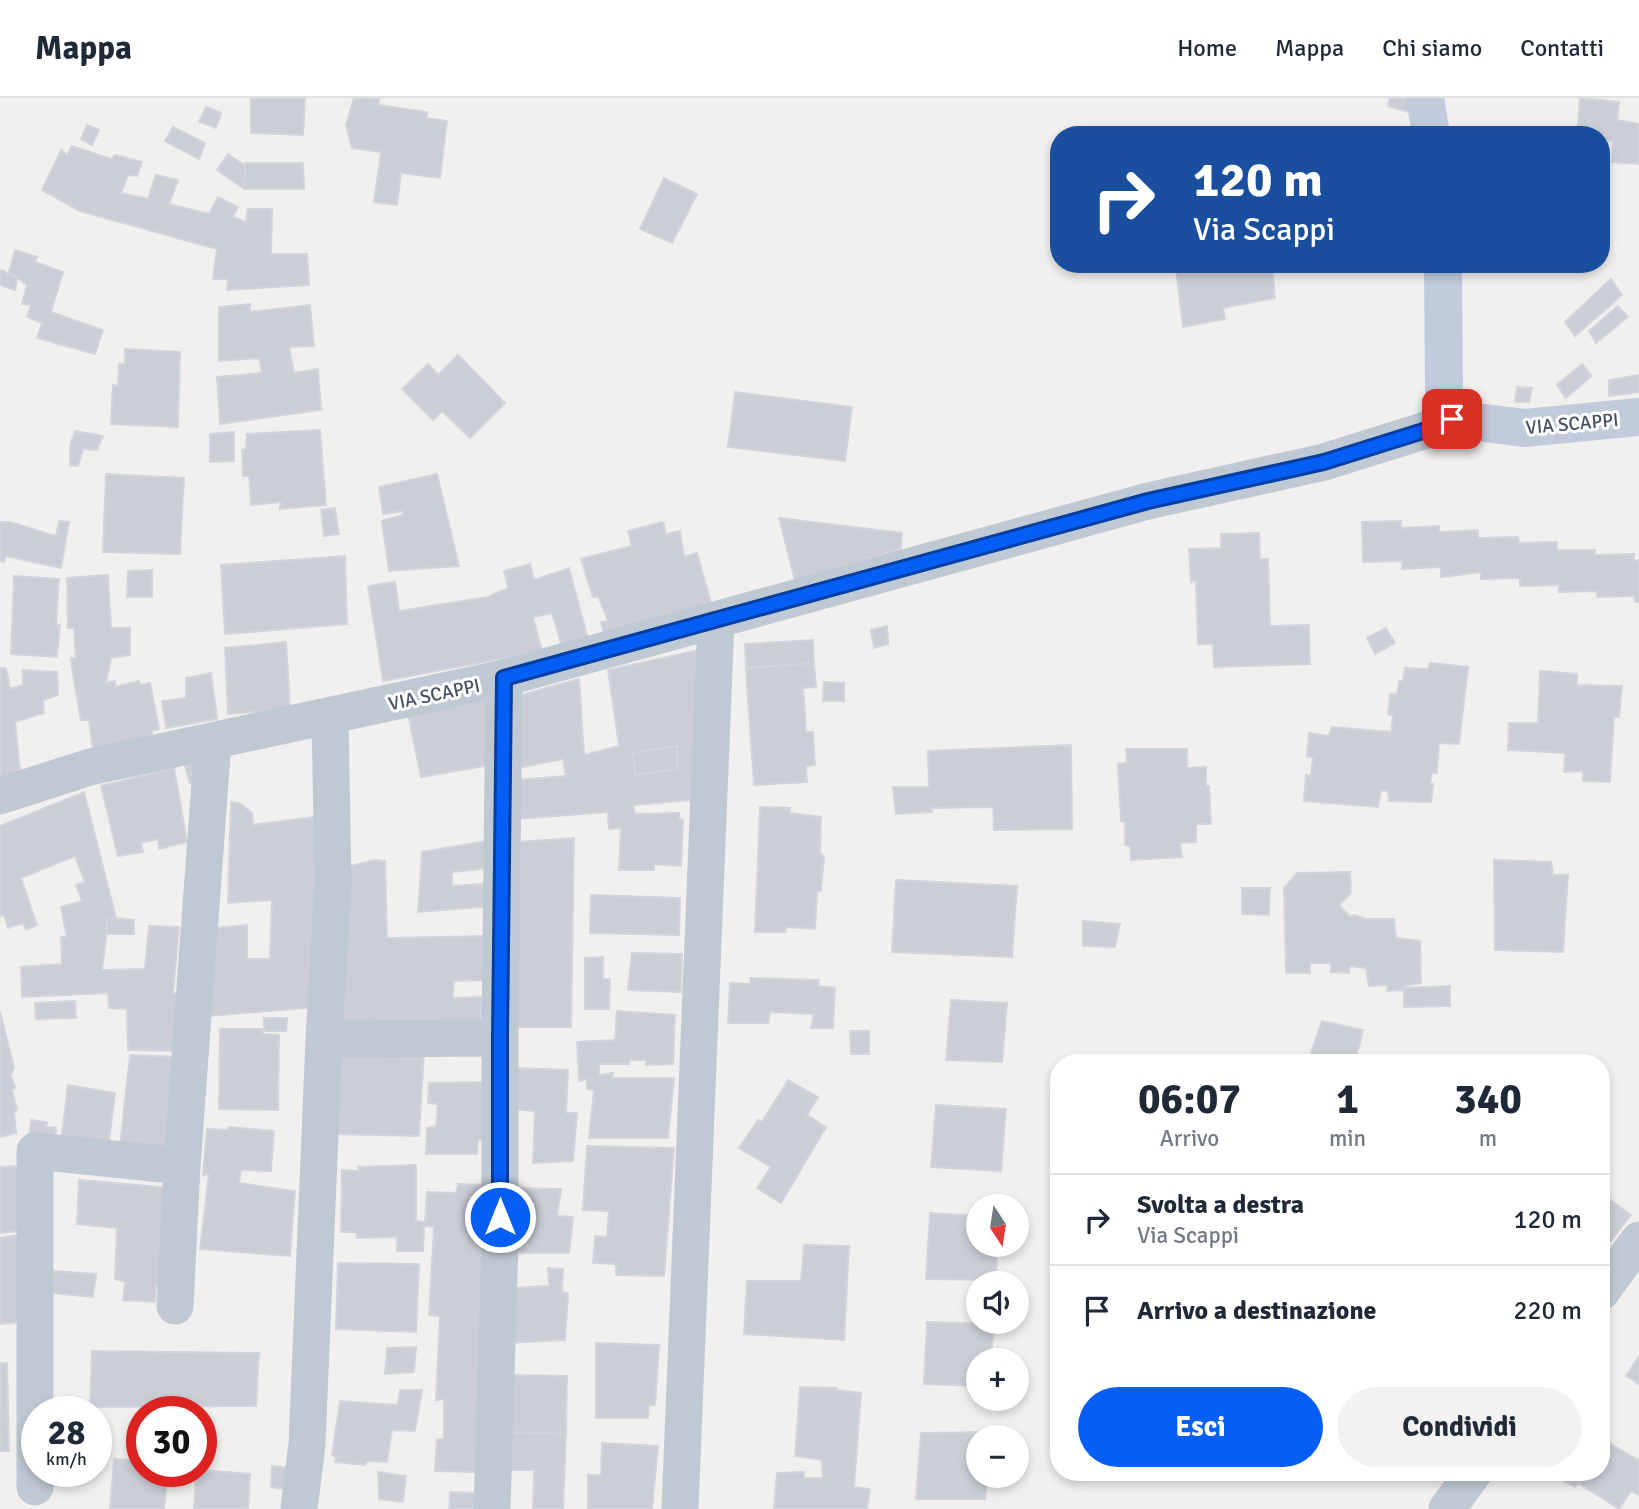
<!DOCTYPE html>
<html lang="it">
<head>
<meta charset="utf-8">
<style>
  body { margin:0; font-family:Signika,sans-serif; background:#f2f2f3; color:#1f2937; height:100vh; display:flex; flex-direction:column; font-size:26px; white-space:nowrap }
  * { box-sizing:border-box; margin:0 }
  p { font-size:23px; color:#747a83 }
  .icon { flex:none; width:38px; height:38px; fill:none; stroke:currentColor; stroke-width:2; stroke-linecap:round; stroke-linejoin:round }
  .map { position:relative; flex:1; overflow:hidden }
  .sheet { position:absolute; left:1050px; top:956px; width:560px; height:427px; display:flex; flex-direction:column; background:#fff; border-radius:28px; box-shadow:0 4px 10px #0003 }
  .sheet>* { flex:none }
  .hud { position:absolute; left:1050px; top:28px; width:560px; height:147px; border-radius:28px; box-shadow:0 4px 10px #0003; background:#1a4fa0; color:#fff; overflow:hidden }
  .needle { width:46px; rotate:168deg }
  .fabs { position:absolute; left:966px; top:1096px; display:grid; gap:14px }
  .fabs a { display:grid; place-items:center; width:63px; height:63px; border-radius:50%; background:#fff; box-shadow:0 4px 10px #0003; font-size:35px }
  .speed { position:absolute; left:21px; top:1298px; display:flex; gap:14px; font-size:35px; font-weight:700; text-align:center }
  .speed>* { display:grid; place-content:center; width:91px; height:91px; border-radius:50%; background:#fff; box-shadow:0 4px 10px #0003; line-height:1 }
  .speed small { font-size:18px; font-weight:400 }
  .speed .limit { border:10px solid #d22; background:#fff; color:#111 }
  .pin { position:absolute; display:grid; place-items:center; width:60px; height:60px; color:#fff; margin:-30px; border-radius:14px; box-shadow:0 4px 10px #0006 }
  .me { position:absolute; width:77px; margin:-38px; rotate:0deg; stroke-linejoin:round; filter:drop-shadow(0 0 5px #0008) }
  .turn { display:flex; align-items:center; gap:24px; height:147px; padding:0 28px; font-size:32px }
  .turn .icon { width:91px; height:91px; stroke-width:2.5 }
  .turn b { display:block; font-size:49px; line-height:60px }
  .eta { display:flex; justify-content:space-evenly; align-items:center; height:119px; text-align:center }
  .eta b { font-size:42px; font-weight:800; line-height:49px }
  .cta { display:flex; gap:14px; margin-top:auto; padding:14px 28px }
  .cta a { flex:1; height:80px; border-radius:42px; background:#055ff7; color:#fff; font-size:28px; font-weight:800; line-height:80px; text-align:center }
  .cta a+a { background:#f2f2f3; color:#1f2937 }
  ul { padding:0; list-style:none }
  li { display:flex; align-items:center; gap:21px; height:91px; padding:0 28px; border-top:2px solid #e0e1e3 }
  li div { flex:1 }
  li b { display:block; font-size:26px }
  li em { font-style:normal }
  header { display:flex; align-items:center; gap:42px; box-sizing:border-box; height:98px; padding:0 35px; background:#fff; border-bottom:2px solid #e0e1e3 }
  header strong { font-size:33px }
  nav { display:flex; gap:38px; margin-inline-start:auto; font-size:24px }
  .map>svg:first-child { display:block }
  .building { fill:#cbced6; stroke:#d3d5dc; stroke-width:2; fill-rule:evenodd }
  .lines { fill:none; stroke-linecap:round; stroke-linejoin:round }
  .street { stroke:#bfc9d3; stroke-width:37 }
  .secondary { stroke:#c0cbdb; stroke-width:38 }
  .route-casing { stroke:#033ea1; stroke-width:18 }
  .route { stroke:#055ff7; stroke-width:12 }
  .labels { text-anchor:middle; stroke-width:6; stroke-linejoin:round; paint-order:stroke }
  .street-label { font-size:19px; fill:#455160; stroke:#fff }
</style>
</head>
<body>
<header>
<strong>Mappa</strong>
<nav><a>Home</a><a>Mappa</a><a>Chi siamo</a><a>Contatti</a></nav>
</header>
<div class="map">
<svg width="1639" height="1411" viewBox="0 0 1639 1411">
  <rect width="100%" height="100%" fill="#f2f0ef"/>
  <!-- building -->
  <path class="building" d="M251,0H305L303,37L251,35Z
    M354,0L379,1L378,7L427,14V20L447,23L440,80L401,75L397,107L374,104L381,54L352,50L346,27Z
    M1390,0H1417L1412,15L1388,8Z
    M1580,0L1619,4L1617,22L1639,26V66L1612,64L1613,43H1601V37H1577Z
    M206,9L221,15L216,30L199,24Z
    M87,27L99,32L92,47L81,41Z
    M173,29L205,45L199,61L165,43Z
    M72,48L111,61L115,57L142,64L137,78L128,77L121,95L148,101L156,77L178,82L169,106L209,116L218,99L238,109L233,119L246,124L248,111H272L271,156H307L309,187L227,192L228,181H213L217,151L80,113L42,92L61,52L67,57Z
    M228,56L245,68L244,91L217,72Z
    M245,65H303L304,91H244Z
    M664,80L697,96L672,145L640,131Z
    M15,152L37,159L35,164L63,174L51,214L103,232L95,256L37,240L42,225L27,219L31,207L22,206L27,187L9,174Z
    M1194,166H1272L1275,200L1223,210L1225,221L1183,229L1176,170Z
    M2,172L17,181L15,192L0,187V175Z
    M1611,181L1622,197L1575,238L1565,224Z
    M250,206V214L310,207L314,248L289,249L294,275L318,271L321,312L220,326L217,279L262,275L259,260L219,263V209Z
    M1618,208L1628,219L1596,245L1589,233Z
    M125,251L180,254L178,329L111,326L113,287L118,288L119,266H125Z
    M458,257L505,305L470,340L442,313L433,322L402,291L428,266L438,277Z
    M1582,266L1592,278L1566,300L1557,287Z
    M1639,277V294L1609,298V282Z
    M1517,289L1532,290L1529,304H1515Z
    M735,294L852,309L845,363L728,349Z
    M320,332L326,407L280,411L281,404L251,407L249,378H243L242,352L246,351L247,336Z
    M75,333L103,338L97,352L83,351L78,368L70,367V348Z
    M234,334V363L210,364V336Z
    M106,376L184,380L180,456L103,454Z
    M437,376L459,468L389,473L382,423L403,417V413L383,416L379,389Z
    M335,410L339,436L324,438L321,412Z
    M779,420L902,435L901,451L795,483Z
    M59,423L69,424L61,470L6,458L4,464L0,463V424H10L56,438Z
    M1401,423V430L1439,428V434L1478,432V440L1518,439L1519,445L1557,444V452H1595V457L1634,456V463L1639,462V504H1635L1634,498L1597,499V493L1559,494V487L1520,488V480L1481,481V474L1441,479V469L1402,471V463L1363,464L1362,424Z
    M663,424L666,436L680,433L684,459L697,455L711,505L604,536L601,524L608,523L598,498L593,499L581,461L632,448L628,433Z
    M1259,435L1260,461H1268L1270,528L1309,527L1310,566L1214,569L1213,546H1198L1196,483L1191,484L1189,451L1221,450V436Z
    M345,458L347,526L225,536L221,467Z
    M530,466L534,482L569,470L588,541L562,549L552,515L533,519L542,553L383,583L368,488L395,484L399,513L488,499L508,490L504,473Z
    M152,472V499H127L128,473Z
    M108,477L111,530H130V557L111,560L106,585L115,583V589L139,583L140,587L150,585L159,631L152,633V639L93,653L89,622H81L74,583L71,560H76L74,530H68L67,480Z
    M14,478L59,481L56,527H60L57,559L11,556Z
    M887,528L888,546L874,550L871,532Z
    M1386,530L1395,545L1375,556L1367,540Z
    M813,542L814,565L746,570L745,546Z
    M286,544L290,611L228,616L225,550Z
    M699,552L691,702L633,707L635,716L679,715V721L683,722L681,768L654,766V772H619L621,730L609,731L608,714L518,721L517,682L566,678L563,661L517,670L513,599L579,581L584,657L619,648L608,572ZM677,648V671L635,677L633,655Z
    M814,565L816,589L803,590L806,634H813L815,667L806,668L807,684L754,687L746,570Z
    M1430,565L1468,569L1459,646L1439,645L1437,675H1432L1430,685L1433,686L1431,704L1389,703L1388,693L1381,692L1378,709L1304,703L1306,677L1311,678L1313,660L1307,658L1309,635L1329,638L1332,629L1391,634L1393,618L1388,616L1390,596H1397L1399,583H1403L1405,570L1428,571Z
    M0,570H6L10,591L23,587V572L57,574L58,597L43,602L44,615L15,624L20,673L0,680Z
    M1540,573L1577,576V587L1622,588L1619,619H1614L1610,684L1583,683V673L1564,674L1565,655L1508,652L1509,625H1538Z
    M211,575L217,621L166,630L162,603L186,600V580Z
    M824,584L844,585V603H823Z
    M487,601L491,667L421,679L408,616Z
    M1071,647L1072,731L994,732L993,709L931,710L932,714L896,716L893,689H929L928,653Z
    M677,648V671L635,677L633,655Z
    M1126,651H1187V670L1206,669V688H1209L1211,726H1196V744L1180,745L1182,759L1131,762L1130,748L1125,747V724L1121,723L1118,666L1127,665Z
    M203,662L197,684L190,685L185,668Z
    M174,670L187,744L159,751L158,741L141,745L143,754L118,758L101,688Z
    M84,694L116,820L108,821L102,872L145,871L149,828L179,829L173,895L177,896V953L128,952L127,911L109,910L108,895L22,899L21,869L62,866L61,839H67L61,809L82,803L76,787L85,784L75,758L21,780L37,827L26,832L23,825L8,830L4,817L0,818V728Z
    M231,704L241,706L252,715L253,727L315,719V909L209,918L216,830L247,827V861H270L272,802L228,805Z
    M760,709L790,710V715L821,719L820,755L824,759L821,792L817,794L815,831L786,829L785,834H755Z
    M574,740L571,929H513L518,744Z
    M492,742L491,770L452,774V788L496,785L495,808L418,814L422,754Z
    M374,762L385,763L387,840L491,838L487,882L454,883L453,900L482,899L481,926L337,931L339,771Z
    M1494,762L1551,764L1553,777H1568L1563,854L1495,852Z
    M1350,774L1351,795L1339,807L1350,819L1354,817L1366,821H1394L1396,840L1420,843L1421,885L1403,888V892L1387,893L1388,887L1369,888L1366,870L1350,868L1349,875L1331,874V865H1310V875H1286L1284,790L1297,775Z
    M896,782L1017,788L1012,859L892,854Z
    M1242,790H1270L1269,817L1242,816Z
    M591,797L680,800L679,837L590,835Z
    M116,820L134,822V836H106L108,821Z
    M1083,823L1120,826L1115,849L1083,848Z
    M632,855L682,856L681,894L628,892Z
    M603,859V881H610L609,911H585V860Z
    M751,880L819,882L818,888L835,890L833,930H811L814,916L770,914L768,925H728L730,885L750,886Z
    M1450,888V908L1404,909V890Z
    M951,902L1007,905L1002,964L946,962Z
    M75,903L76,920L36,921L35,905Z
    M617,913L675,917L673,966L646,967V962H630L629,966H599V977L613,975L612,980H674L668,1040H589L594,992L587,991V981L579,983L577,944L615,942Z
    M0,914L14,969L11,977L15,990L12,992L17,1012L14,1014L16,1035L0,1039Z
    M264,920H287L286,933H264Z
    M1322,923L1363,932L1355,964H1300L1302,957L1310,958Z
    M220,931H263V936L279,937L278,1012L219,1011Z
    M850,933H869V956H851Z
    M334,949L424,953L419,1038L333,1036Z
    M130,957L177,959L166,1050L120,1048Z
    M516,970L568,972L566,1015H577L573,1063L533,1065L535,1013L513,1011Z
    M788,982L818,999L807,1017L826,1029L781,1105L757,1090L771,1069L739,1050L758,1022L762,1024Z
    M488,984L487,1041L478,1042L477,1056H426L427,1030L436,1028L438,1006L428,1005L429,985Z
    M68,987L115,995L108,1051L61,1045Z
    M936,1007L1006,1011L1001,1073L931,1069Z
    M31,1022L47,1024L46,1029L56,1030L55,1042L29,1039Z
    M229,1029L274,1033L271,1073L241,1072L239,1085L295,1093L290,1158L200,1151L209,1076L203,1077L207,1031L228,1032Z
    M587,1048L674,1050L664,1178L616,1177V1166L593,1165L595,1138L607,1139L609,1113L583,1112Z
    M416,1067V1123L425,1124L427,1094L456,1095L458,1086L486,1087L476,1374L435,1373L437,1342L444,1341V1301L436,1302L440,1218L429,1217L434,1129L424,1128L423,1153H397V1139L357,1140L356,1134H341L342,1072L359,1073L358,1069Z
    M19,1068L20,1133L0,1135V1069Z
    M79,1082L171,1090L162,1188H156L155,1204L123,1202L125,1184L115,1181L117,1130L77,1126Z
    M512,1090L561,1091L557,1118L573,1119L569,1155H509Z
    M1601,1095L1631,1117L1611,1143L1601,1148Z
    M930,1115L978,1118V1146H997L996,1182L926,1181Z
    M19,1137V1224L0,1226V1140Z
    M804,1147L849,1148L844,1242L744,1236L747,1183H801Z
    M338,1165L419,1166L416,1234L336,1231Z
    M548,1170L563,1171L562,1194L568,1195L565,1242L508,1245L509,1190L549,1188Z
    M54,1173L96,1176L93,1199L53,1195Z
    M927,1224L995,1226L990,1262H978V1288L924,1286Z
    M596,1245L659,1247L655,1307H649L648,1320H596Z
    M416,1249L414,1274L385,1276L387,1250Z
    M92,1253L259,1255L256,1308L90,1309Z
    M1639,1258V1286L1626,1278Z
    M0,1265H7L9,1353H0Z
    M508,1277L567,1278L566,1336L507,1334Z
    M800,1289L837,1290L836,1292L861,1295L854,1389L870,1391L867,1411H774L777,1375L804,1374V1380H823L822,1362L795,1358Z
    M400,1292H422L415,1333L392,1332L387,1364L367,1363L365,1367L335,1364L336,1359L332,1357L340,1303L398,1307Z
    M507,1334L566,1336L563,1411H533L534,1372H506Z
    M989,1334V1339H978V1377H987L985,1401H916L921,1335Z
    M1601,1340L1638,1362L1639,1360V1397L1631,1393L1619,1411L1578,1385L1575,1389L1555,1378L1557,1374H1601Z
    M602,1345L658,1348L652,1411H588V1377H601Z
    M201,1347H208L206,1360H201Z
    M134,1355H142V1374H174L173,1381L167,1382L164,1411H110L114,1361L133,1362Z
    M272,1368L292,1370L282,1391L271,1389Z
    M201,1372L250,1376L248,1411H194L196,1374H201Z
    M378,1374L406,1378L403,1404L379,1401Z
    M450,1394L479,1395L478,1411H449Z"/>
  <g class="lines">
    <!-- street -->
    <path class="street" d="M0,698L90,669L504,580L1148,403L1324,364L1423,333L1452,321
      M500,940L504,580
      M324,941L333,785L330,619
      M1601,1194L1639,1142
      M175,1208L182,1068L213,643
      M35,1389V1053L182,1068
      M299,1411L307,1346L324,941L500,940V1144L492,1411
      M680,1411L716,523
      M1447,1411L1474,1374"/>
    <!-- secondary -->
    <path class="secondary" d="M1425,0L1431,37
      M1443,166L1444,294L1452,321L1524,330L1639,319"/>
  </g>
  <g class="lines">
    <!-- route casing -->
    <g class="route-casing">
      <path id="route" d="M500,1119V940L504,580L1148,403L1324,364L1423,333L1452,321"/>
    </g>
    <!-- route -->
    <use href="#route" class="route"/>
  </g>
  <g class="labels">
    <!-- street labels -->
    <g class="street-label">
      <text transform="translate(1572 325) rotate(-5)" y="7">VIA SCAPPI</text>
      <text transform="translate(434 596) rotate(-12)" y="7">VIA SCAPPI</text>
    </g>
  </g>
</svg>
<div class="fabs">
<a><svg class="needle" viewBox="-14 -14 28 28"><path d="M0-13l5 13h-10z" fill="#e53935"/><path d="M0 13l5-13h-10z" fill="#747a83"/></svg></a>
<a><svg class="icon" aria-label="sound" viewBox="0 0 24 24"><path d="M4 9h4l5-4v14l-5-4H4zM17 9q2 3 0 6"/></svg></a>
<a>+</a>
<a>−</a>
</div>
<div class="speed"><div>28<small>km/h</small></div><div class="limit">30</div></div>
<div class="pin" style="left:1452px;top:321px;background:#d93025"><svg class="icon" aria-label="arrive" viewBox="0 0 24 24"><path d="M6 21V4h12l-3 4 3 4H6"/></svg></div>
<svg class="me" style="left:500px;top:1119px" viewBox="-20 -20 40 40"><circle r="17" fill="#055ff7" stroke="#fff" stroke-width="3"/><path d="M0-11L8 9 0 5-8 9z" fill="#fff"/></svg>
<div class="hud">
<div class="turn"><svg class="icon" aria-label="right" viewBox="0 0 24 24"><path d="M7 20v-9h11M14 6l5 5-5 5"/></svg><div><b>120 m</b>Via Scappi</div></div>
</div>
<section class="sheet">
<div class="eta">
<div><b>06:07</b><p>Arrivo</p></div>
<div><b>1</b><p>min</p></div>
<div><b>340</b><p>m</p></div>
</div>
<ul>
<li><svg class="icon" aria-label="right" viewBox="0 0 24 24"><path d="M7 20v-9h11M14 6l5 5-5 5"/></svg><div><b>Svolta a destra</b><p>Via Scappi</p></div><em>120 m</em></li>
<li><svg class="icon" aria-label="arrive" viewBox="0 0 24 24"><path d="M6 21V4h12l-3 4 3 4H6"/></svg><div><b>Arrivo a destinazione</b></div><em>220 m</em></li>
</ul>
<div class="cta"><a>Esci</a><a>Condividi</a></div>
</section>
</div>
</body>
</html>
